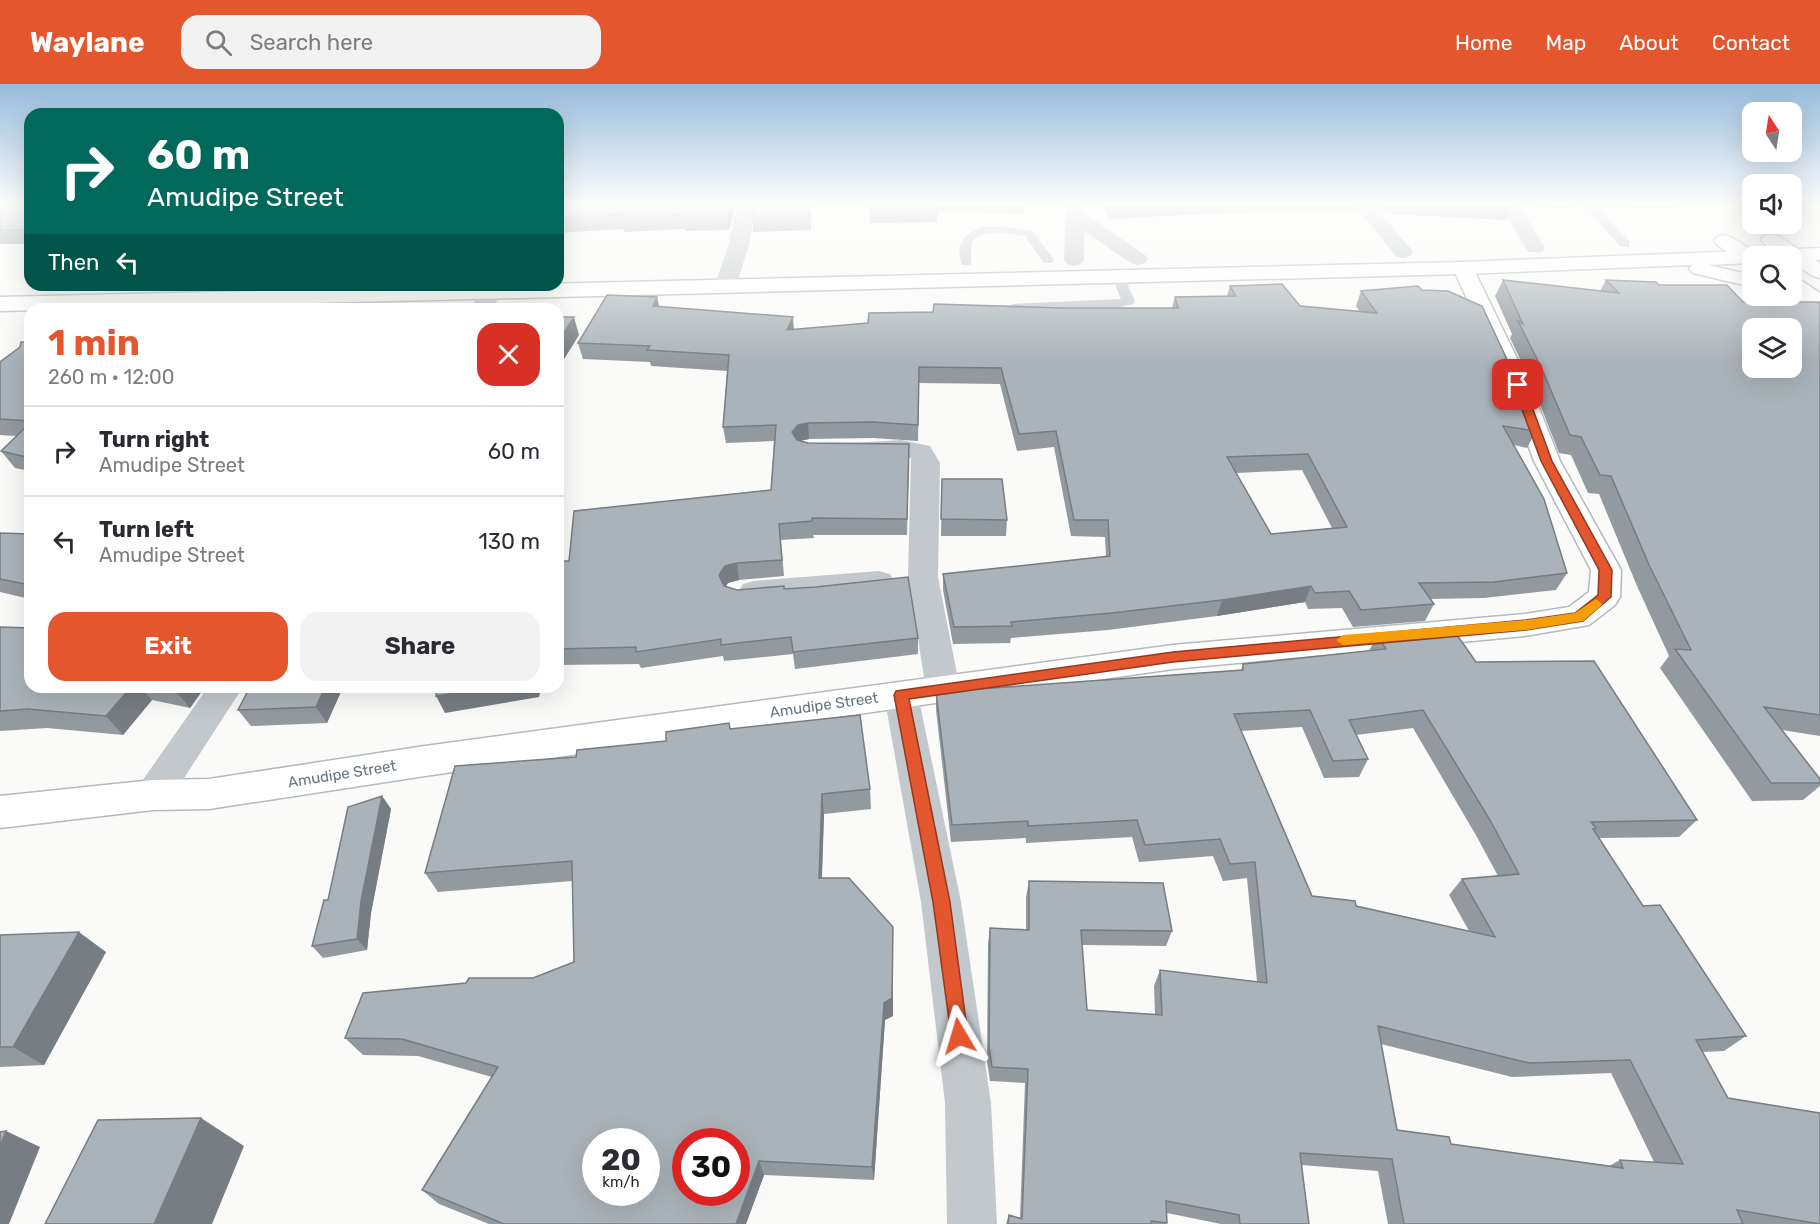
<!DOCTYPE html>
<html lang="en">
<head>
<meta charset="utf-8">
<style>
  body { margin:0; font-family:Rubik,sans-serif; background:#f2f2f3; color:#2b2b33; height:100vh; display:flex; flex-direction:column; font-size:22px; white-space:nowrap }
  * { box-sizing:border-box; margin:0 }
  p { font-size:20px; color:#7c7c81 }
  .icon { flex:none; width:33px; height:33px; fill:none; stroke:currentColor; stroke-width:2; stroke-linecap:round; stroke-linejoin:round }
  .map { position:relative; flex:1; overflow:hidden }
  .drawer { position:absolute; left:24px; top:219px; width:540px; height:390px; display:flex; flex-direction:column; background:#fff; border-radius:18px; box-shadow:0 6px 24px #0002 }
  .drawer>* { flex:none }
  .guide { position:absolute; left:24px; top:24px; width:540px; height:183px; border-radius:18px; box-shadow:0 6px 24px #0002; background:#00695c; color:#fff; overflow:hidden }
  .needle { width:39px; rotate:348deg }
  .fabs { position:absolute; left:1742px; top:18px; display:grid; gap:12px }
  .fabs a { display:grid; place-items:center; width:60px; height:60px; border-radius:12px; background:#fff; box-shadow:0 6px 24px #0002; font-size:30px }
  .speed { position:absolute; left:582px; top:1044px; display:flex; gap:12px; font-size:30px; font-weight:700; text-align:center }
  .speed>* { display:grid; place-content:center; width:78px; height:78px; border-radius:50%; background:#fff; box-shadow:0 6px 24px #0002; line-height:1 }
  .speed small { font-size:15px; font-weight:400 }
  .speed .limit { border:9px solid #d22; background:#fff; color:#111 }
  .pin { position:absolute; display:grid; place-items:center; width:51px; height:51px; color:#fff; margin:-26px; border-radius:12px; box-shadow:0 3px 9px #0006 }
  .me { position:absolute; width:66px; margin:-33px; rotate:353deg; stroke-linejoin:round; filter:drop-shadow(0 0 4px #0008) }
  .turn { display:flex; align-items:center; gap:21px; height:126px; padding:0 24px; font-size:27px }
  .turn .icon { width:78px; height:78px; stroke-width:2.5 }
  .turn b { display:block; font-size:42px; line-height:51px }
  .then { display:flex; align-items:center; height:57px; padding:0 24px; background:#0003; gap:12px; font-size:22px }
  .round { display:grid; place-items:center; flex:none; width:63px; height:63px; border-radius:18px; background:#f2f2f3 }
  .headline { display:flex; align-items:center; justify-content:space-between; height:102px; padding:0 24px }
  h1 { font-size:36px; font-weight:700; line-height:45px; color:#e4572e }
  .primary-button { display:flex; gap:12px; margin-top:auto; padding:12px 24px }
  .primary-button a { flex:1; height:69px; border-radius:18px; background:#e4572e; color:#fff; font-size:24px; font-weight:700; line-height:69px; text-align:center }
  .primary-button a+a { background:#f2f2f3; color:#2b2b33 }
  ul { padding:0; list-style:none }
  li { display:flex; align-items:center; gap:18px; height:90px; padding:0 24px; border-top:2px solid #e1e1e2 }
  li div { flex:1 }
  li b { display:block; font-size:22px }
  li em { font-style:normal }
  header { display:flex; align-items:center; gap:36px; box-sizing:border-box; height:84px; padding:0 30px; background:#e4572e; color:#fff }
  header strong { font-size:28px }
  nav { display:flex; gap:33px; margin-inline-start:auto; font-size:21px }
  .search { width:420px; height:54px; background:#f2f2f3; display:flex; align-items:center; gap:15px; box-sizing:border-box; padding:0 21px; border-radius:18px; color:#7c7c81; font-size:22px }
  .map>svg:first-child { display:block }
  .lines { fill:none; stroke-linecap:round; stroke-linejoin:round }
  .secondary-casing { stroke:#b3babf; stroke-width:3 }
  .primary-casing { stroke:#b5babe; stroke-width:3 }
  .lane { fill:#c3c8cc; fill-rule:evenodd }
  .street { fill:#c3c8cc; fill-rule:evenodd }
  .secondary { fill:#fff; fill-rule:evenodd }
  .primary { fill:#fff; fill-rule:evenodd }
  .wall { fill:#929a9f; fill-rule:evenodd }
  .shaded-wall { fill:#777d82 }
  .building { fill:#aab3b9; stroke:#777d82; stroke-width:1.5; fill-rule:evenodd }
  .route { fill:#e4572e; stroke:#94391e; stroke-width:1.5 }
  .slow { fill:#f59e0b }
  .labels { text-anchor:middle; stroke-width:6; stroke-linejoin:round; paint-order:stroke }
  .street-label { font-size:15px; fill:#657683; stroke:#fff }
</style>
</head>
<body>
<header>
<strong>Waylane</strong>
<div class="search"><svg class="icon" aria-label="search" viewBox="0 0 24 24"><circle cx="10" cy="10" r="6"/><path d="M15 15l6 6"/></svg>Search here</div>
<nav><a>Home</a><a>Map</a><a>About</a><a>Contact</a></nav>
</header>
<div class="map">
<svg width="1820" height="1140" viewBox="0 0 1820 1140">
  <rect width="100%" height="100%" fill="#fafaf8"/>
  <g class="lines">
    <!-- secondary casing -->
    <g class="secondary-casing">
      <path id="secondary" d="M1771,150L1778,152L1820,179V194L1813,192L1791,178V172C1780,172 1767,165 1761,156L1764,152Z
        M1724,151L1731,153L1761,172H1752V181L1745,179L1717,161L1714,157L1717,153Z
        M1463,178L1470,180L1473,184L1530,301L1560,377L1621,486L1620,513L1615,521L1589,541L1525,552L1173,585L425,692L209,725L153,726L0,744V712L153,696L209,695L425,662L1173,561L1525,530L1569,523L1589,508L1591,486L1534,377L1506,301L1453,184L1456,180Z
        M1791,194L1799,195L1820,209V225L1812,223L1791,209Z"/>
    </g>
    <!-- primary casing -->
    <g class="primary-casing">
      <path id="primary" d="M1820,164V176L1791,177V172H1752V179L1708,181L1752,191V203L1693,189L1689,185L1692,181L1463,190L0,227V213L1463,178Z
        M1791,203L1820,213V227L1783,215L1781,212H1791Z"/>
    </g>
    <!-- lane -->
    <path class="lane" d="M1583,121H1595L1629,157V163H1621Z
      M984,143H1004L1033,147L1054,176L1052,179H1044L1025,152C1012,150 982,144 973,157C969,163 973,174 970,181H962C954,160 965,148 984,143Z
      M1118,189L1124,193L1135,217L1133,220L1116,224L1013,228L1006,224L1013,220L1121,215L1112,193Z"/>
    <!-- street -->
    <path class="street" d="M736,121H756L749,160L736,203L733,208L725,209L717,208L714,203L729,160Z
      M1066,121H1084V129L1145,171L1148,175L1145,179L1138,181L1131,179L1084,147V176L1081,180L1074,182L1067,180L1064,176Z
      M1355,121H1374L1410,164L1413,168L1410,172L1403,174L1396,172Z
      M1501,121H1519L1545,164L1542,168H1528Z
      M490,203L498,205L501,210L492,225H470L482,205Z
      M901,356L930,362L940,379L938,493L960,605L955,614L943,618L931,614L926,605L908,493L911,374L864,373L855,371L851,365L855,359Z
      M879,487L890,490L894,497L890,504L879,507L754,519L743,516L738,508L743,500L754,497Z
      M901,598L913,602L918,611L961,818L991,1019L997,1140H947L945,1019L921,818L884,611L889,602Z
      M208,603H243L166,722L153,726L140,722L134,711L140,700Z"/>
    <!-- secondary -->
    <use href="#secondary" class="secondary"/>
    <!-- primary -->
    <use href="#primary" class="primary"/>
  </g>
  <!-- wall -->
  <path class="wall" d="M0,121H30V160H0Z
    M558,121H735L729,146L686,147L685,145L624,148V145L558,149Z
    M754,121H811V146L753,148L752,134Z
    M868,121H1025L1024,129L938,128L937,138L870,139Z
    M1102,121H1359L1357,127L1218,129L1110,135Z
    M1376,121H1512L1513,122L1507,136L1392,130L1389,126H1381Z
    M1521,121H1582L1581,122H1571L1569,126Z
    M1597,121H1677L1675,125L1600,123Z
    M1503,196L1600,207L1606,196L1659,201L1743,218H1820V652L1782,646L1820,695V702L1803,716L1752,717L1660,584L1669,572L1637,502L1599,410L1588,409L1571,371L1559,369L1532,300L1510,254L1512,250L1495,212Z
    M1230,202L1300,222L1360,228L1356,222L1361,207L1536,347L1527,364L1514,361L1567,489L1556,506L1484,514L1430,515L1434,520L1425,537L1353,543L1342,524L1308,525L1305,518L1217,532L1108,546L1011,554L1010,559L953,560L943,506V490L1106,473L1105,453L1071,452L1054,363L1017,367L1000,300L919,299L918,357L873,354L809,355L799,357L909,376L907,451H813L814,454L781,456L784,492L739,496L728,499L726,502L737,506L784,505L918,554V570L795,585L793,570L724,577L723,572L641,584L639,580L558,581V477H569L771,406L774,357L726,359L723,343L727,287L651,282L650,278L583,275L578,259L657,213L659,223L794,245L868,239L933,228L1062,224H1172L1175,213L1227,212ZM1302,386L1332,444L1271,450L1236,389Z
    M30,258V387L15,384L1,367L17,352L0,351V278Z
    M942,395L1007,436L1006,452H941Z
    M0,449L30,450V515L0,508Z
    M0,543L30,603H205L190,624L152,616L123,651L47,644L0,647Z
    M1377,551L1476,578L1697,736L1679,753L1599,754L1643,822L1746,952L1724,967L1702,968L1728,1014L1820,1140H1388L1378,1087L1301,1081L1309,1140H1221L1167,1129L1166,1140H1006L1009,1131L1020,1134L1025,999L990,997L987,977L988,860L990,844L1026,846V813L1029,797L1172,847L1166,862L1082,861L1087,926L1155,930L1154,902L1160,886L1257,898L1247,794L1223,797L1213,772L1139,778L1132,753L1026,759V754L951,758L936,626V608L1241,586L1243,580L1369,567ZM1302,643L1324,694L1359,693L1368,675L1356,651L1413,644L1477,753L1498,792L1462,795L1449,811L1469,847L1312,812L1241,647ZM1381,960L1512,993L1611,989L1654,1078L1620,1076L1609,1082L1451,1060L1397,1046Z
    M250,603H343L327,639L251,642L238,626Z
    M731,645L870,705L871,725L824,730L822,794L893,862V932L885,936L874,1096L764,1091L746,1140H489L439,1120L422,1106L492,993L418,972L363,971L345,954L533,894L574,878L572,797L438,808L425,789L576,673Z
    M382,712L391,725L371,829L367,866L323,874L312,862L328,816Z
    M0,851L106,868L44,981L0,983Z"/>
  <!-- shaded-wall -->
  <path class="shaded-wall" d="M730,121H735L729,146L727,132Z
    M657,213L660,228L653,222Z
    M574,233L579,251L558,285V258Z
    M793,233L794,248L787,246Z
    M808,339L809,355L800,357L794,364L792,348L798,341Z
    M737,479L739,496L728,499L722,508L719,491L725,482Z
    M1311,502L1305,518L1217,532L1222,516Z
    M131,603H141L152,616L123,651L106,632Z
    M176,603H205L190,624L174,605Z
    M325,603H343L327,639L316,623Z
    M494,603H542L539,613L445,629L436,612Z
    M822,710L824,730L821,813L819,794Z
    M382,712L391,725L371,829L367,866L357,855L361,817Z
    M893,843V932L885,936L874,1096L872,1083L884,919Z
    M79,848L106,868L44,981L13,963Z
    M201,1034L244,1062L212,1140H154Z
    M6,1047L40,1063L9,1140H0V1062Z
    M759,1077L764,1091L746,1140H736Z"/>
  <!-- building -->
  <path class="building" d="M0,121H30V146H0Z
    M558,121H730L727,132L684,133L685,131L621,134L622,131L558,134Z
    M754,121H810V132L752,134Z
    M869,121H937L938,125L869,126Z
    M1503,196L1619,209L1606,196L1656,198L1659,201H1727L1743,218H1820V631L1764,623L1820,695V699H1771L1675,565L1691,566L1650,483L1611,392L1600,391L1581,353L1570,351L1541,283L1518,237L1523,240ZM1752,244H1791V284H1752Z
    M1282,200L1300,222L1377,229L1361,207L1418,202L1422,206L1448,207L1482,222L1512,286L1536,347L1503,342L1544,415L1567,489L1494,498L1419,499L1434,520L1361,526L1349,507L1315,509L1311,502L1222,516L1112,529L1011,538L1012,542L954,543L943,490L1110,472L1108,436H1074L1056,347L1019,350L1001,284L919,283L918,341L872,338L808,339L798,341L792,348L797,356L808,359L909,360L907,435L812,434V437L779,440L782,476L737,479L725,482L719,491L724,502L737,506L784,502V505L816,503L908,493L918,554L793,568L791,553L721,561V555L636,568V563L558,565V477H569L574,427L771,406L776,341L723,343L729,271L647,266L650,262L578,259L607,211L657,213L653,222L793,233L787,246L868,239L869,229L933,228L934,220L1062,224H1178L1175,213L1236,212L1230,202ZM1308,370L1347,443L1271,450L1227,373Z
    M427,222L425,225H344Z
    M558,233H574L558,258Z
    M21,258H30V337L0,335V278L20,263Z
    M30,339V374L1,367Z
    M942,395H1002L1007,436L941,435Z
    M0,449L30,450V501L0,495Z
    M0,543L30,544V603H131L106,632L28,625L0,627Z
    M1452,544L1476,578L1594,577L1697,736L1591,738L1596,744L1593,745L1643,822L1660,821L1746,952L1696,956L1728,1014L1820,1029V1140L1737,1126L1743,1140H1404L1392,1075L1300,1069L1309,1140H1240L1239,1131L1166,1117L1167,1139L1151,1137V1140H1008L1009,1131L1022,1135L1028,985L992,983L989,963L990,844L1029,846V797L1163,799L1172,847L1081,846L1087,926L1162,931L1160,886L1267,899L1255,778L1230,780L1220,755L1145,761L1137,736L1028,742V737L952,741L936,608L1243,586V580L1386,565L1377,551ZM1310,626L1333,677L1368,675L1349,636L1423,626L1490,736L1519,790L1462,795L1495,853L1356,822L1355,817L1312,812L1234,630ZM1378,942L1529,979L1630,976L1683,1080L1620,1076L1623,1084L1451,1060L1449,1053L1397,1046Z
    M164,603H176L174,605Z
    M250,603H325L316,623L238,626Z
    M437,603H494L436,612Z
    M860,631L870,705L822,710L819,794H849L893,843L892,914L884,919L872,1083L759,1077L736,1140H504L422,1106L498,983L402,955L345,954L363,909L466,899L469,894H533L574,878L572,777L425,789L455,682L576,673L577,666L666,657V648L729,639L730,645ZM596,1058H646V1108H596ZM686,1058H736V1108H686Z
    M382,712L361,817L357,855L312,862L324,816H328L348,723Z
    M79,848L13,963H0V851Z
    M201,1034L154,1140H45L98,1036Z
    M6,1047L0,1062V1048Z"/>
  <!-- sky -->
  <linearGradient id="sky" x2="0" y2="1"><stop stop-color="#96bcdc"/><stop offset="0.43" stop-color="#fdfdfc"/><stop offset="1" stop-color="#fdfdfc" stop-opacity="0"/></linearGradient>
  <rect width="1820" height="280" fill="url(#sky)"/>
  <!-- route -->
  <path class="route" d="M1518,298L1524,301L1552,377L1612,486L1611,513L1583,537L1526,546L1173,578L909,615L950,818L968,952L966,958L959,961L952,958L933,818L894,611L896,607L1173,568L1526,536L1575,529L1598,511L1599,486L1541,377L1513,301Z"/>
  <!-- slow -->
  <path class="slow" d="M1596,515L1602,520L1600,523L1583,537L1526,546L1343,561L1336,556L1343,551L1526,536L1575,529Z"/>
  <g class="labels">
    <!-- street labels -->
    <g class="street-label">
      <text transform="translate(824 621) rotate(-8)" y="5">Amudipe Street</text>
      <text transform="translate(342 690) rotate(-9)" y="5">Amudipe Street</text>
    </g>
  </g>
</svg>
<div class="fabs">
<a><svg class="needle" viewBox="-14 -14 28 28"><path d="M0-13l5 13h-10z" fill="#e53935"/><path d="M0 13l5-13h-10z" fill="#7c7c81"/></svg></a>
<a><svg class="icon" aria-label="sound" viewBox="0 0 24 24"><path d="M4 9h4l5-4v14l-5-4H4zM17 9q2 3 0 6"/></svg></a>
<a><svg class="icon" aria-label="search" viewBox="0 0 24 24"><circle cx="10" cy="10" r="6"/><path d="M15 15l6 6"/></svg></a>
<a><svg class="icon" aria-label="layers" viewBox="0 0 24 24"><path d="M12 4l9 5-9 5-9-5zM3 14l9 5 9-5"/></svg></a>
</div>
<div class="speed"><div>20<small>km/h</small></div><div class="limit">30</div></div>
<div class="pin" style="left:1518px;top:301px;background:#d93025"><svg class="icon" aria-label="arrive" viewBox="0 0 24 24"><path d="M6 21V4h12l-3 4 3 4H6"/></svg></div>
<svg class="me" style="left:959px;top:952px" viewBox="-20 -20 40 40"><path d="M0-17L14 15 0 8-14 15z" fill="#e4572e" stroke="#fff" stroke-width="4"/></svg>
<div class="guide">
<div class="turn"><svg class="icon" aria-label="right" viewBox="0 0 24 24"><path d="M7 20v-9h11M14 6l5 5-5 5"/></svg><div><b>60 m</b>Amudipe Street</div></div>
<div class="then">Then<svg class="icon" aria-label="left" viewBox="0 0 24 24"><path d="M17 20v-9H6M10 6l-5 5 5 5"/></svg></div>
</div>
<section class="drawer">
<div class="headline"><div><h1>1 min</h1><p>260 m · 12:00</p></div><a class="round" style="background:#d93025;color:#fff"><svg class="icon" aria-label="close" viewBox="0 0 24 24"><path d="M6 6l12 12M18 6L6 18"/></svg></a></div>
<ul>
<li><svg class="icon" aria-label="right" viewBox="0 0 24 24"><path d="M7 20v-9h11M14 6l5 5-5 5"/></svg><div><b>Turn right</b><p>Amudipe Street</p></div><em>60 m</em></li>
<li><svg class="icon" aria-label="left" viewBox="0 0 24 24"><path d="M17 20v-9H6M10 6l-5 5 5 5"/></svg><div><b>Turn left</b><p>Amudipe Street</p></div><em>130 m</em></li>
</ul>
<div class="primary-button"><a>Exit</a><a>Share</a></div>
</section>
</div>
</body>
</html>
